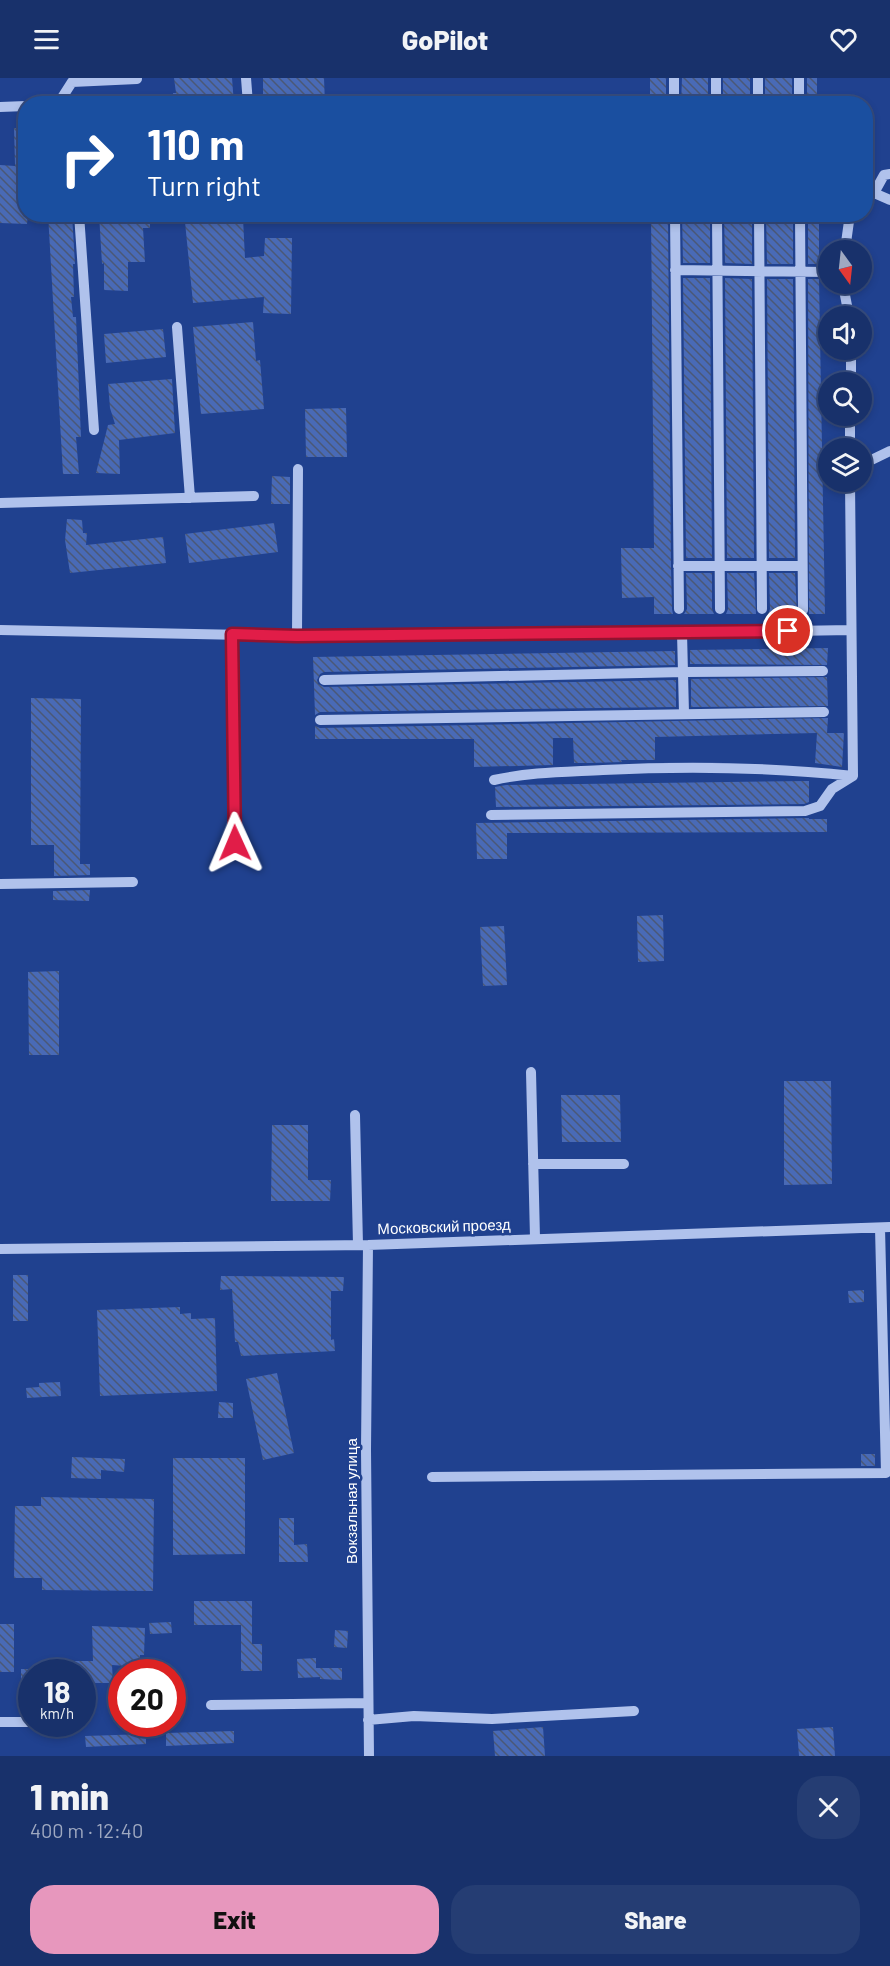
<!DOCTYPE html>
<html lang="en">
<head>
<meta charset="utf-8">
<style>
  body { margin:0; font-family:Barlow,sans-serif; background:#253d73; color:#f1f3f6; height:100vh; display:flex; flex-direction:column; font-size:22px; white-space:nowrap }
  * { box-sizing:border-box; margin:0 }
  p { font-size:20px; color:#9fa9c1 }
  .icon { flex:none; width:33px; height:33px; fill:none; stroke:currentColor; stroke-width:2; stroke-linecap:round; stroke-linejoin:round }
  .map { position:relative; height:1678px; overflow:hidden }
  .panel { display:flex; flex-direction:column; background:#18316b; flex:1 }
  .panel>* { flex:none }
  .hud { position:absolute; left:18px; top:18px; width:855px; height:126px; border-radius:24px; box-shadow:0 3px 9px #0003,0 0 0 2px #364c7e; background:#1a4fa0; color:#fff; overflow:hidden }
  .needle { width:39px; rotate:165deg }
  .controls { position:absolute; left:818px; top:162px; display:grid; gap:12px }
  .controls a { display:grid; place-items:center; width:54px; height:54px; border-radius:50%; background:#18316b; box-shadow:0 3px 9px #0003,0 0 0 2px #364c7e; font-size:30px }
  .speed { position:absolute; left:18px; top:1581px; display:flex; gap:12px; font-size:30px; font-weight:700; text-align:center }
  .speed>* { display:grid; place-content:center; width:78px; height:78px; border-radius:50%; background:#18316b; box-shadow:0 3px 9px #0003,0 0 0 2px #364c7e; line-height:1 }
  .speed small { font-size:15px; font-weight:400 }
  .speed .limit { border:9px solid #d22; background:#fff; color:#111 }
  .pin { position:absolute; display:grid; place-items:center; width:51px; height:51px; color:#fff; margin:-26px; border:3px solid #fff; border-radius:50%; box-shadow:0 2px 6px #0007 }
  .me { position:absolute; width:66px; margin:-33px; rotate:359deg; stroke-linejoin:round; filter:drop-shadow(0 0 4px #0008) }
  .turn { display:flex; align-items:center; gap:21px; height:126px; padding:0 30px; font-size:27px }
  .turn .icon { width:78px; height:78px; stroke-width:2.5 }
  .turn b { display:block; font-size:42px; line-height:51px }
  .round { display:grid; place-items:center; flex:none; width:63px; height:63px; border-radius:24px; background:#253d73 }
  .headline { display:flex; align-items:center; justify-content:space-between; height:102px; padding:0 30px }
  h1 { font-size:36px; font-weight:800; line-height:45px }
  .action { display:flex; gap:12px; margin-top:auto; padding:12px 30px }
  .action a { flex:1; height:69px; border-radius:24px; background:#e797bd; color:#111; font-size:24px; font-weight:800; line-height:69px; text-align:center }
  .action a+a { background:#253d73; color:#f1f3f6 }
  header { display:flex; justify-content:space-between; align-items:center; height:78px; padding:0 30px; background:#18316b; font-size:27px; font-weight:800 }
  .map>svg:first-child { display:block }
  .building { fill:url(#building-back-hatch) }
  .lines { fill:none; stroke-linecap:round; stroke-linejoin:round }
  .minor { stroke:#b0c2ec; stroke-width:10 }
  .route-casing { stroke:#92132f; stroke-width:15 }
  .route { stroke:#e11d48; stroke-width:10 }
  .labels { text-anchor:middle; stroke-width:5; stroke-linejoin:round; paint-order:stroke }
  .street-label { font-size:15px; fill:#fff; stroke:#20418f }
</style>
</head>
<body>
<header><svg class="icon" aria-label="menu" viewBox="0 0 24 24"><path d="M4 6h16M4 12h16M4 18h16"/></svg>GoPilot<svg class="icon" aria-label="heart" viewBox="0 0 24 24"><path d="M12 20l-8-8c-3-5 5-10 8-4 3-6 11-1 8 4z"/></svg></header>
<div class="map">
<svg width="890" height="1678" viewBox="0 0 890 1678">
  <defs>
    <pattern id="building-back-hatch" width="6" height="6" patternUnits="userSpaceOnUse" patternTransform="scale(1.5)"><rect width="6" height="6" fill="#496ab6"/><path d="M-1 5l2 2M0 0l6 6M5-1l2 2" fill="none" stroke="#4b5876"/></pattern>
  </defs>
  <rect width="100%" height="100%" fill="#20418f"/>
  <!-- building -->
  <path class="building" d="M174,0H232L234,26H174L173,15H176Z
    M263,0H324L325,26H263Z
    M650,0H666V26H650Z
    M682,0H708V26H681Z
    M723,0H750V26H723Z
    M765,0H792V26H765Z
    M807,0H817V26H807Z
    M14,50H26V136H28L27,146L0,145V87L15,88Z
    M48,136H72L75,186H73L74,219H71L73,239H76L81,359H76L79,396H63Z
    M99,136H150V150H143L145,184H128V213L104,212V185L102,186Z
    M651,136H668L671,489L672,531L673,536H654V519L622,520L621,470H654Z
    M682,136H710V185H683Z
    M724,136H752V186L725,185Z
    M766,136H793V186H767Z
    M808,136H819V186H808Z
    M243,140L245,180L264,178L265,160H292L291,236L263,235L264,219L193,225L185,144Z
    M683,200H710L712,480H686Z
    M725,200L752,201L754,480H727Z
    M767,201H793L795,480H769Z
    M808,201H819L825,536H809Z
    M253,244L256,283L260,282L264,331L201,336L193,249Z
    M163,251L166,279L106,285L104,256Z
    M172,301L175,355L119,362L120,396L96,395L108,347L115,346L110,330L108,306Z
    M346,330L347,379H306L305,331Z
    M272,398L290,399V426H271Z
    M67,441L82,442L83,455H87L86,467L163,459L166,485L70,495L65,462Z
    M274,445L278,474L189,485L185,456Z
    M686,495H712V531L714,536H684L687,531Z
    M727,495H754L756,536H726L728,531Z
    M769,495H795L797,536H768L770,531Z
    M828,570L827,587L690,586V572Z
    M675,573V587L324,594L320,596L317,602L318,606L324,609L676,602V629L320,634L315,637L313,579Z
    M827,599L828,628L691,629V601Z
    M31,620L81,621L80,786H90V797L54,798V767H31Z
    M828,640L827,655H844L842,689L815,685L817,655L655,659V682H621L622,684L591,685H574L573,660H553V687L474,689V661H315V648L320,650Z
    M809,703V724L804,726L496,729L495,709L506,707Z
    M809,740V741H827V754L507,755V781H477L476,745Z
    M90,812L89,823L53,822V813Z
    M663,837L664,883L638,884L637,838Z
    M504,848L507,907L483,908L480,849Z
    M59,893V977H29L28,894Z
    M784,1003H831L832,1106L784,1107Z
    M561,1017H620L621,1064H562Z
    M272,1047H308V1102H331L330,1123H271Z
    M13,1197H28V1243H13Z
    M221,1198L344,1199L343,1213H331V1262L334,1261L335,1273L241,1278L238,1264H235L232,1211L220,1212Z
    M864,1212V1224L849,1225L848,1213Z
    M180,1229V1236L191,1235V1241L215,1240L217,1313L100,1318L97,1232Z
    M277,1295L294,1375L263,1382L246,1301Z
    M60,1304L61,1318L27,1320L26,1310L39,1309V1305Z
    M219,1324L233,1325V1340H218Z
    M861,1376H875V1388H861Z
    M72,1379L125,1381L124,1394L101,1392V1401L71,1400Z
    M173,1380H245V1476L173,1477Z
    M41,1419L154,1421L153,1513L42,1512V1500H14L15,1428H41Z
    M279,1440H294V1467L307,1466L308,1484H279Z
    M194,1523H252V1566H262V1593H241V1547H194Z
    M171,1544L172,1555L150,1556L149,1545Z
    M0,1546H14V1594H0Z
    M92,1548L145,1550L144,1577H140V1589L112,1587L113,1605H82V1594H58V1583H93Z
    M335,1552L348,1553L347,1570L334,1569Z
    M316,1580V1590H342V1602L320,1601V1599L298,1600L297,1581Z
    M21,1591H32V1605H21Z
    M543,1649L545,1678H495L493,1653Z
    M833,1649L835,1678H799L797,1651Z
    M234,1653V1665L166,1668V1655Z
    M146,1656V1666L86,1669L85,1658Z"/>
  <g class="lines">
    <!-- minor -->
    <path class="minor" d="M246,0L248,26
      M674,0V26
      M716,0V26
      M758,0V26
      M799,0V26
      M58,26L72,4L137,1
      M0,29L26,28
      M874,115L890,122
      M866,121L874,115L884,97L890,96
      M79,136L94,352
      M675,136L679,531
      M717,136L720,531
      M759,136L762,531
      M800,136L803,532
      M845,172L850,136
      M675,192L828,194
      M840,206L844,212L849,238
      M177,249L190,420
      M851,304V272
      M850,370V338
      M861,387L890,373
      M0,425L254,418
      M678,488H802
      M0,552L297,558L682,555L851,552
      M682,555L684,635
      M232,557L235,765
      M297,558L298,391
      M324,602L684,594L823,593
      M320,642L824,634
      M494,702C530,694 566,694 603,692C686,688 770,689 853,698
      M491,737L805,733L820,728L832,711L853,698L850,404
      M0,806L133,804
      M531,994L535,1160
      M355,1037L358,1167
      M533,1086H624
      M368,1167L366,1372L369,1678
      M0,1171L368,1167L890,1149
      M432,1399L886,1395L880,1150
      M211,1627L368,1625
      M368,1642L414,1638L492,1641L634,1633
      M0,1644H32"/>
  </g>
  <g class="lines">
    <!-- route casing -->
    <g class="route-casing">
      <path id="route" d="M235,765L232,556L297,558L788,553"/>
    </g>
    <!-- route -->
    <use href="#route" class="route"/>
  </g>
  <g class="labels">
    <!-- street labels -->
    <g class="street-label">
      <text transform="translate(444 1149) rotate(-2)" y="5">Московский проезд</text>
      <text transform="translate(352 1423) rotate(-90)" y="5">Вокзальная улица</text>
    </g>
  </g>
</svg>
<div class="controls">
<a><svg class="needle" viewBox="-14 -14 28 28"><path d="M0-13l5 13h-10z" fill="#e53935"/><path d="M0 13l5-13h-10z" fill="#9fa9c1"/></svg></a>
<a><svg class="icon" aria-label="sound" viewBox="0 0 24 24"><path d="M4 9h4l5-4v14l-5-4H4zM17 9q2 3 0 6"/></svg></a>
<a><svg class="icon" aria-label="search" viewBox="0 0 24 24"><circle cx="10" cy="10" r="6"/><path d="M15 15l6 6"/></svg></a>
<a><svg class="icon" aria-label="layers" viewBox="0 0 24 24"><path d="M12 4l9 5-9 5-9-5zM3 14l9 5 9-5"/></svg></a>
</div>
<div class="speed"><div>18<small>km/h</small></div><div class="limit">20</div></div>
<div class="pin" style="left:788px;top:553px;background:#d93025"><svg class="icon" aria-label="arrive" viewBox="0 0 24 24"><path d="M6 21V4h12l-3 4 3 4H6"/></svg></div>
<svg class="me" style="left:235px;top:765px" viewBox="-20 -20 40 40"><path d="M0-17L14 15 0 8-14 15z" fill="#e11d48" stroke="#fff" stroke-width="4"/></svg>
<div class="hud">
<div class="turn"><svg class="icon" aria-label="right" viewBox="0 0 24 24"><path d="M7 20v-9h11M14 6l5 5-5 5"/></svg><div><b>110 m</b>Turn right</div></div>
</div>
</div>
<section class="panel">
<div class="headline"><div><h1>1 min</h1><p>400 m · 12:40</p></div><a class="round"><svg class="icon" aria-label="close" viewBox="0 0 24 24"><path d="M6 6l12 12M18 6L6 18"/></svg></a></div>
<div class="action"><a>Exit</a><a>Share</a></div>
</section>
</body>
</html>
